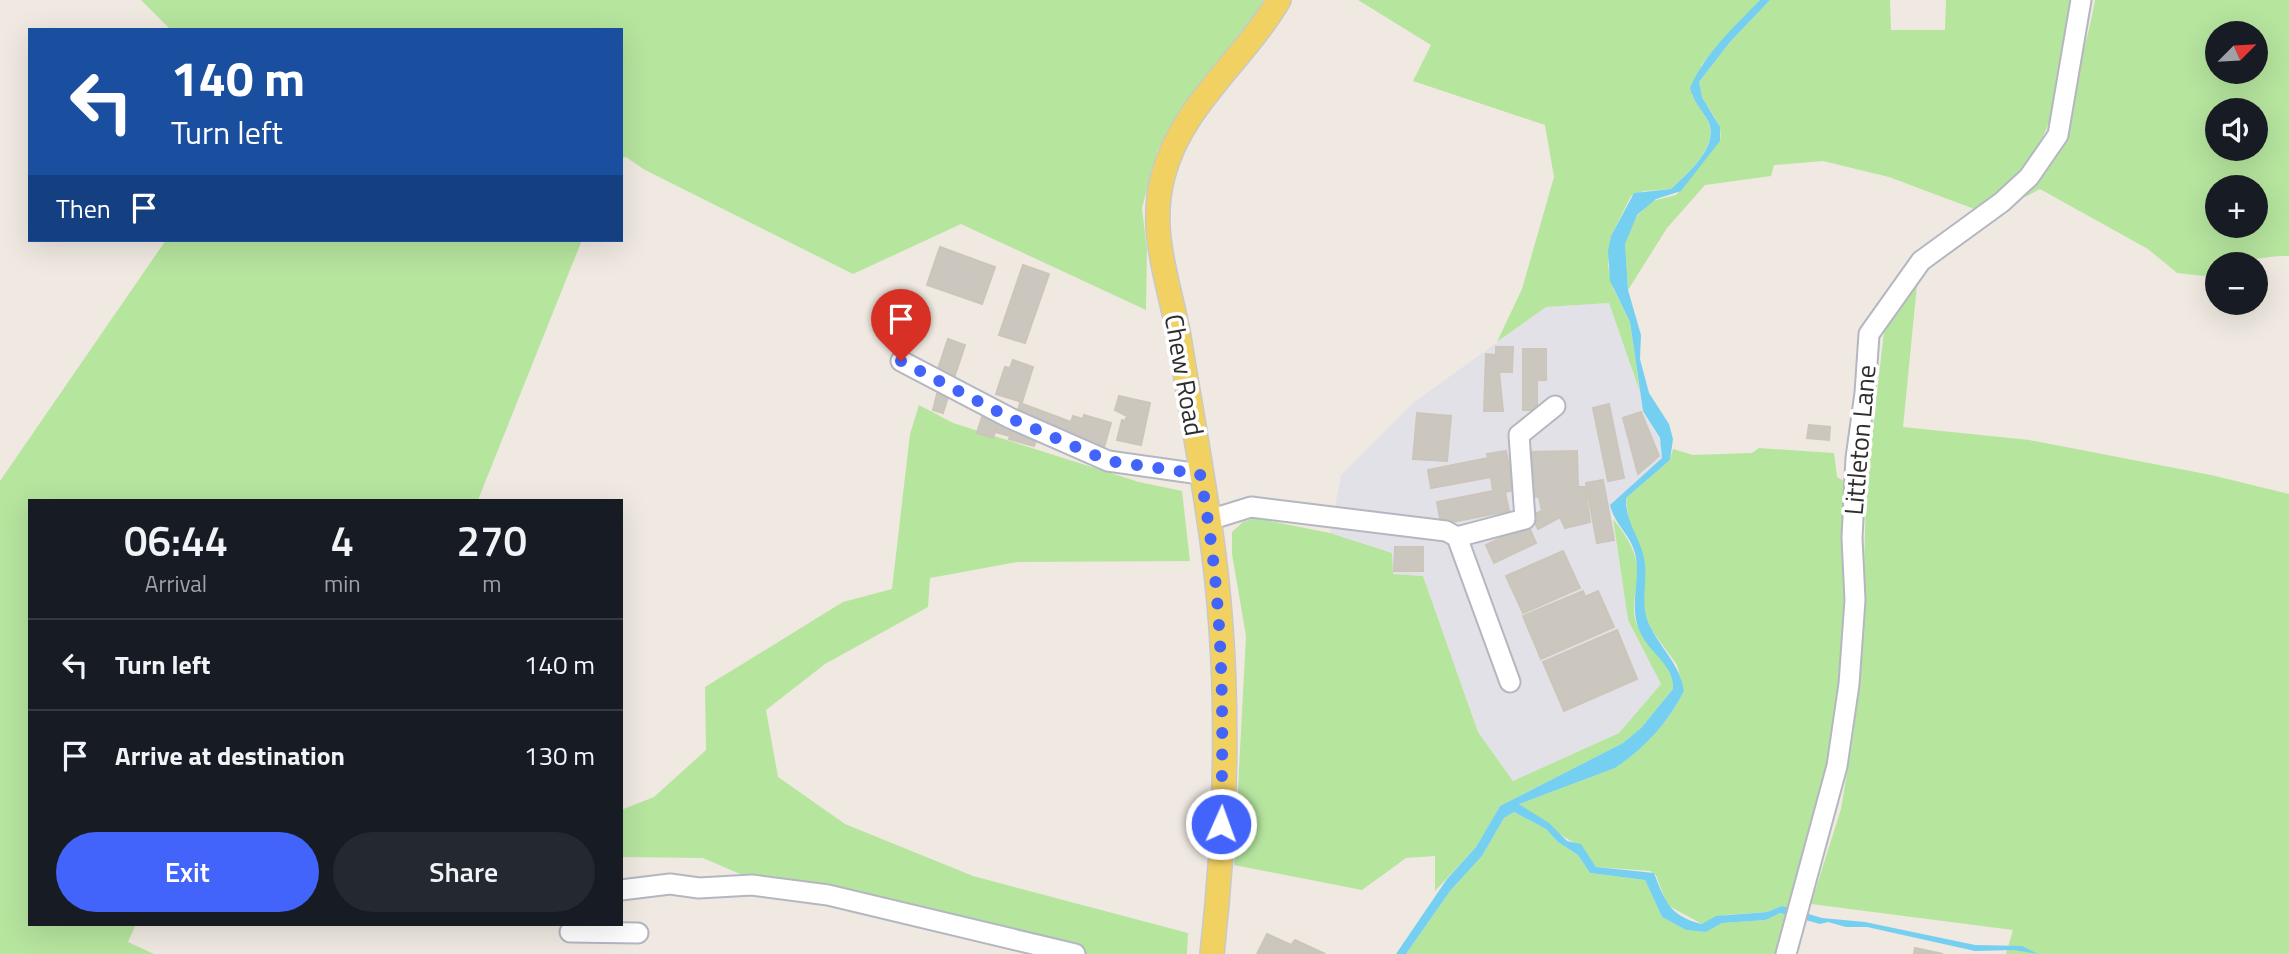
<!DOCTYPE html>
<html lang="en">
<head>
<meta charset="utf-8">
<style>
  body { margin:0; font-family:"Titillium Web",sans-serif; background:#242831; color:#f1f3f6; height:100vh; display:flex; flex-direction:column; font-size:26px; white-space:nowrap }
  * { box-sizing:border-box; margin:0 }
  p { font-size:23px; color:#9ea1a6 }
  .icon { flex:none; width:38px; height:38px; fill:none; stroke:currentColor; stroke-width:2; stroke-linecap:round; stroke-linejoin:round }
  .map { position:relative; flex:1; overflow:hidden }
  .details { position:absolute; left:28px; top:499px; width:595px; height:427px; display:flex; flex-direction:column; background:#171b24; border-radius:0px; box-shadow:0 7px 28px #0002 }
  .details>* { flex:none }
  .banner { position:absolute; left:28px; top:28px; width:595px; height:214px; border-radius:0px; box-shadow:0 7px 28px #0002; background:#1a4fa0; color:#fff; overflow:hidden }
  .needle { width:46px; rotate:66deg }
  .tools { position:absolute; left:2205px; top:21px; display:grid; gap:14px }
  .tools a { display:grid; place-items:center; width:63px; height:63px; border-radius:50%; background:#171b24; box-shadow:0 7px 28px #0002; font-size:35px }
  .pin { position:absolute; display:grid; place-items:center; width:60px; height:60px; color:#fff; margin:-72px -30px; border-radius:50% 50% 50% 0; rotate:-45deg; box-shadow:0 0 7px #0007 }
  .pin .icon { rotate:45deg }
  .me { position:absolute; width:77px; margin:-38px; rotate:2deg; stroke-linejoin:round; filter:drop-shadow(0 0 5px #0008) }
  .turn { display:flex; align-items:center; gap:24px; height:147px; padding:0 28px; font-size:32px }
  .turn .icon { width:91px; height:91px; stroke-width:2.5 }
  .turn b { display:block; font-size:49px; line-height:60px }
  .then { display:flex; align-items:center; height:66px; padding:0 28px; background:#0003; gap:14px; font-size:26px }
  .eta { display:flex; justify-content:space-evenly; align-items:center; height:119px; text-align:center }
  .eta b { font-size:42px; font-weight:600; line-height:49px }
  .primary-button { display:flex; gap:14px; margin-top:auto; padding:14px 28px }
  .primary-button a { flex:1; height:80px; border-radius:42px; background:#4264fb; color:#fff; font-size:28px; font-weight:600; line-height:80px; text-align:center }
  .primary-button a+a { background:#242831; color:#f1f3f6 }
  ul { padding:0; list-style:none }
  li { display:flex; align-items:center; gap:21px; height:91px; padding:0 28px; border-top:2px solid #363941 }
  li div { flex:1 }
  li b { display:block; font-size:26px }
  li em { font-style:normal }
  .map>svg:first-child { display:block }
  .industrial { fill:#e3e1e8 }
  .green { fill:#b6e59e; fill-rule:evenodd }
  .water { fill:#75cff0 }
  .building { fill:#cbc7bf; stroke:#cbc5ba; stroke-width:2 }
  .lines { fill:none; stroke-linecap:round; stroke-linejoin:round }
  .minor-casing { stroke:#b4b7c1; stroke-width:23 }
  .major-casing { stroke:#c9c9c9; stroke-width:26 }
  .minor { stroke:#fff; stroke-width:19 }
  .major { stroke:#f2d163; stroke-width:23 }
  .route { stroke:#4264fb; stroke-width:12; stroke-dasharray:0 21.6 }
  .labels { text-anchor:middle; stroke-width:7; stroke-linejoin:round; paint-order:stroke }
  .street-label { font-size:26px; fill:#2e2e2e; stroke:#fff }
</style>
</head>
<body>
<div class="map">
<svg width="2289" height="954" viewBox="0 0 2289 954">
  <rect width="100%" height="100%" fill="#efe9e1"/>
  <!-- industrial -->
  <path class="industrial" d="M1609,303L1640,392L1643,411L1662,443V458L1610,505L1628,620L1661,684L1619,733L1513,781L1478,732L1423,576L1392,574V553L1330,533L1341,475L1413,403L1546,307Z"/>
  <!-- green -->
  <path class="green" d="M141,0H1264L1247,27L1194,91L1158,149L1142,208L1147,250L1146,310L961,224L853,274L645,170L626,157L621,158V30H171Z
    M1358,0H1760L1702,64L1692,95C1697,105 1705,114 1709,124C1717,148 1687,174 1671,189L1644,191L1631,196L1611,236L1608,266L1613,288L1630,322L1640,392L1609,303L1546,307L1497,342L1522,289L1554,177L1545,125L1413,81L1431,45Z
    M1770,0H1890L1891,30H1945L1946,0H2076C2065,60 2061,122 2021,172C2010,187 1992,198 1977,210L1889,177L1823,161L1774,165L1771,176L1705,185L1667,228L1628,290L1625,244L1632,221L1652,201L1676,195L1720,141C1725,118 1698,104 1699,82L1730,42Z
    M2095,0H2289V256C2264,255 2242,264 2217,264V272L2204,276L2177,273L2148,249L2040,189L2025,197C2055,145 2085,59 2095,0ZM2217,33H2256V72H2217ZM2217,110H2256V149H2217ZM2217,187H2256V226H2217Z
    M166,240H582L478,500H30V924H136L128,942L154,954H0V481Z
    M1917,285L1903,427L2029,440L2211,475L2289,494V954H2006L2013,930L1811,904L1841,809L1853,737L1863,615L1866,488L1884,332Z
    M919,405L953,423L1139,482L1182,491L1190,561L1017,562L930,578L928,607L825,664L766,710L778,777L845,824L973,876L1188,933L1187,954H1078L773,888L703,858L621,857V810L654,797L706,750L705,687L843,602L892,589L910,434Z
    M1759,448L1834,453L1837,477L1844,481C1845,549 1847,617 1840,684C1832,761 1812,835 1793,909L1782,906L1767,912L1724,915L1702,924L1667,905L1656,875L1650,871L1596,867L1581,845C1563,840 1537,816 1519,804L1615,768C1644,749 1668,723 1684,691L1677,665L1651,629L1644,611L1642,552L1629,525L1626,498L1670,460L1673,449L1693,455L1752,453Z
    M1255,518L1330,533L1392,553L1393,574L1423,576L1478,732L1513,781L1619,733L1661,684L1628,620L1613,519C1629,539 1640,556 1637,582C1635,597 1631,610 1637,625C1646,648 1674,663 1673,689L1641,728L1623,743L1500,806L1476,847L1435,891V856L1406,858L1362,890L1234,865L1246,636L1232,554V532L1243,522Z
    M1514,812L1546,829L1558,842L1578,855L1590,873L1645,880L1662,917L1686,930L1706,932L1722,923L1766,920L1780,913L1792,916L1779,954H1406L1450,891L1482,856L1504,818Z"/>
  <!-- water -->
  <path class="water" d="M1760,0H1770L1730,42L1699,82L1702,97L1720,127V141L1681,191L1656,199L1637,215L1625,244L1628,290L1641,335L1640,359L1649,393L1669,424L1673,439L1670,460L1626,498C1625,524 1643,540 1645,565C1647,586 1640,604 1649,624C1660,648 1680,664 1684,691C1668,723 1644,749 1615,768L1519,804L1549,823L1567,841L1581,844L1596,867L1654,873C1665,901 1669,916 1702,924L1716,916L1767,912L1782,906L1822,918L1865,922L1975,945L2022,946L2038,954L2014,950L1975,951L1867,927H1846L1828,922L1820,924L1780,913L1766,920L1722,923L1706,932L1686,930L1662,917L1645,880L1590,873L1578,855L1558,842L1546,829L1514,812L1504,818L1482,856L1450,891L1406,954H1396L1447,879L1476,847L1500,806L1623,743L1641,728L1673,689C1674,665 1651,654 1641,634C1627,606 1642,581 1635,553C1630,534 1614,524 1610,505L1662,458L1660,438L1643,411L1630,322L1610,281L1608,251L1611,236L1634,193L1671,189C1688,173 1720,146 1708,121C1702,110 1693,101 1690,88C1705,53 1734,27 1760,0Z"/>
  <!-- building -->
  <path class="building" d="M940,247L995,267L982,304L927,285Z
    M1023,265L1049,274L1025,343L999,335Z
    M948,339L965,345L954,378L937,372Z
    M1496,347H1513L1512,372H1499L1503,411H1484L1486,354L1496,355Z
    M1523,349H1546V380H1537V410H1523Z
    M1013,360L1033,367L1022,402L996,394L1005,367L1010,368Z
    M937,394L948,397L943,413L933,410Z
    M1119,396L1150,403L1141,445L1117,440L1122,420L1125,421L1127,416L1115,410Z
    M1020,403L1071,422L1073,416L1083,419L1084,415L1111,423L1103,451L1082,446L1085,437L1016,418Z
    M1609,404L1624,478L1608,481L1593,408Z
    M1641,412L1659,456L1638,474L1623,418Z
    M1417,413L1451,416L1447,461L1413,459Z
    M983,414L999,419L993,438L977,433Z
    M999,419L1014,423L1010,436L995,432Z
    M1809,425L1830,427L1829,440L1807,438Z
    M1012,430L1037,438L1034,446L1009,439Z
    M1506,451L1514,490L1505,492L1509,511L1441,524L1437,502L1493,491L1491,477L1431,488L1428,470L1488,458L1487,454Z
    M1577,451L1578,487H1585L1590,522L1565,528L1560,517L1538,529L1532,515L1542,511L1539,497H1528L1527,452Z
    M1603,480L1614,540L1597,543L1586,483Z
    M1528,525L1536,543L1494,563L1486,545Z
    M1395,547H1423V571H1394Z
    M1563,551L1580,588L1523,613L1506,576Z
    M1583,591L1585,597L1598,591L1614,627L1541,659L1523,616Z
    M1617,630L1637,679L1564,711L1543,662Z
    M1267,934L1291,945L1295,940L1325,954H1257Z
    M1915,948L1943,954H1914Z"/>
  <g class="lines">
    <!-- minor casing -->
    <g class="minor-casing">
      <path id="minor" d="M901,361L1010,418L1108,461L1200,474
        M1209,520L1251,507L1446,531L1457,537L1510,682
        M1457,537L1525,519L1519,435L1555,406
        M621,890L670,884L699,888L752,885L828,895L1075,954
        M570,932L638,933
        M1786,954L1837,766L1849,684L1855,600L1852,538L1856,458L1865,393L1869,334L1921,261L2002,202L2029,177L2058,135L2081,0"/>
    </g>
    <!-- major casing -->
    <g class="major-casing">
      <path id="major" d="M1212,954C1228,811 1231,662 1209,520C1200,459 1189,398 1179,337C1169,281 1148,233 1163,176C1181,106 1243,61 1279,0"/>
    </g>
    <!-- minor -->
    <use href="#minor" class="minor"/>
    <!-- major -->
    <use href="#major" class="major"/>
  </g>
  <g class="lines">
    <!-- route -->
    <path class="route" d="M901,361L1010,418L1108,461L1200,474C1223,594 1224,703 1221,824"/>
  </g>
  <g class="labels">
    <!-- street labels -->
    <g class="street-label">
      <text transform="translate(1184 375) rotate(80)" y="9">Chew Road</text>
      <text transform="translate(1860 440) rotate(-85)" y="9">Littleton Lane</text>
    </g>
  </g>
</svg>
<div class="tools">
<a><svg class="needle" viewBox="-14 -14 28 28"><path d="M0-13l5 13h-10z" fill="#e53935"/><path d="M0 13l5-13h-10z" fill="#9ea1a6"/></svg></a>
<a><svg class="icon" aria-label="sound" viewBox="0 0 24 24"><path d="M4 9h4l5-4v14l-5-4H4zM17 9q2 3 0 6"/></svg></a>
<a>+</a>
<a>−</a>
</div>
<div class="pin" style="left:901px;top:361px;background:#d93025"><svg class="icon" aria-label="arrive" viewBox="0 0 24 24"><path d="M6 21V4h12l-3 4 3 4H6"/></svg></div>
<svg class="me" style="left:1221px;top:824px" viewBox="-20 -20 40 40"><circle r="17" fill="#4264fb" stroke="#fff" stroke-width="3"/><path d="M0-11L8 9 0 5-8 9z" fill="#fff"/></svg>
<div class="banner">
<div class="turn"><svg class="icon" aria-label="left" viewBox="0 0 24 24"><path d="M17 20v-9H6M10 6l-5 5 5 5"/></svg><div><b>140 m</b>Turn left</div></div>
<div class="then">Then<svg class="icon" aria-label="arrive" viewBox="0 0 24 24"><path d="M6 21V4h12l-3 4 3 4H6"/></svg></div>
</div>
<section class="details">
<div class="eta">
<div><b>06:44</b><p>Arrival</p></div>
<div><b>4</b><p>min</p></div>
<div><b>270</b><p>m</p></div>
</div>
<ul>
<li><svg class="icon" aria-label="left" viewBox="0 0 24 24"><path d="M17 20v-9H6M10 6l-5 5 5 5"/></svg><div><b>Turn left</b></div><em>140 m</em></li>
<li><svg class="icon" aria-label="arrive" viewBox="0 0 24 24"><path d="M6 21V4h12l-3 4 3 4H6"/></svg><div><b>Arrive at destination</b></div><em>130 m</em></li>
</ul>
<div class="primary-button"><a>Exit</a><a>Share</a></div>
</section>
</div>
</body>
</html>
